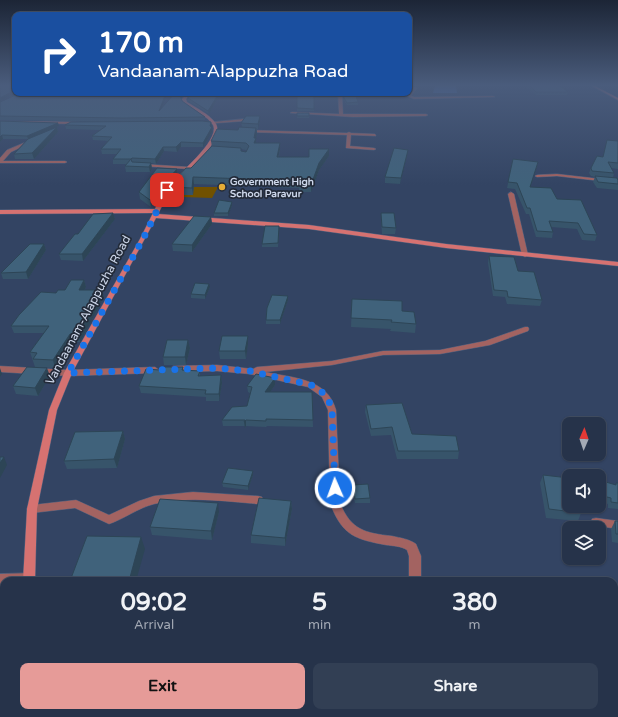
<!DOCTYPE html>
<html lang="en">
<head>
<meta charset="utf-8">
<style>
  body { margin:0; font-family:"Varela Round",sans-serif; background:#323f54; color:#f1f3f6; height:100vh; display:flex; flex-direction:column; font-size:15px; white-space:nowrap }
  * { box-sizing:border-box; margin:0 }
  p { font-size:13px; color:#a4aab5 }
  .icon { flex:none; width:22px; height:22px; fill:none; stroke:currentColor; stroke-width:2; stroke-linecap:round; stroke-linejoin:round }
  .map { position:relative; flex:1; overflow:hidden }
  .sheet { position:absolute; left:0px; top:577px; width:618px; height:140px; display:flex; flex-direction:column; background:#26334a; border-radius:12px 12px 0 0; box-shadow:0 1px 3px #0004,0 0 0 1px #424e62 }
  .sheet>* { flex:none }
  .hud { position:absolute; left:12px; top:12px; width:400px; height:84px; border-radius:8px; box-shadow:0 1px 3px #0004,0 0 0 1px #424e62; background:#1a4fa0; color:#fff; overflow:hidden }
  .needle { width:26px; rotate:2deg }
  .controls { position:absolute; left:562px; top:417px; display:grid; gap:8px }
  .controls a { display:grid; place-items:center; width:44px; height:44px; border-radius:8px; background:#26334a; box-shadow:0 1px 3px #0004,0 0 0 1px #424e62; font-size:20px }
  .pin { position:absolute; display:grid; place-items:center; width:34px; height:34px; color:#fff; margin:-17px; border-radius:8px; box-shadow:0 2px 6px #0006 }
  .me { position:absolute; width:44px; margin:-22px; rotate:358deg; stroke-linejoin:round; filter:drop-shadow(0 0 3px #0008) }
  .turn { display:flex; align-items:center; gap:14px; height:84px; padding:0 20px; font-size:18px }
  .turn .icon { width:52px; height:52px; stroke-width:2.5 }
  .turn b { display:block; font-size:28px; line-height:34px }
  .eta { display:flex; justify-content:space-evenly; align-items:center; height:68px; text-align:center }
  .eta b { font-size:24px; font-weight:800; line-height:28px }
  .button { display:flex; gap:8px; margin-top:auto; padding:8px 20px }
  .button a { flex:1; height:46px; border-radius:8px; background:#e69b98; color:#111; font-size:16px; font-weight:800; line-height:46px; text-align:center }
  .button a+a { background:#323f54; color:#f1f3f6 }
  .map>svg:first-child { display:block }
  .green { fill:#715100 }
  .water { fill:#456db8 }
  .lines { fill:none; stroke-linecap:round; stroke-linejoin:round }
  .street-casing { stroke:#52617e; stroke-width:1 }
  .secondary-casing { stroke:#52617e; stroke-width:1 }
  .street { fill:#a36361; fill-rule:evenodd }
  .secondary { fill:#d67271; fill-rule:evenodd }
  .wall { fill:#37546a; fill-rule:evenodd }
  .shaded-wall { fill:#2d4556 }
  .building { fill:#40627b; stroke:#2d4556 }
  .route { stroke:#1a73e8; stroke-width:7; stroke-dasharray:0 12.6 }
  .poi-dot { fill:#e5ad36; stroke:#232b39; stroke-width:1.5 }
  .labels { text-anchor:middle; stroke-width:3.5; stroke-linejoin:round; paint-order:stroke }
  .far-poi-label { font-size:10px; font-weight:bold; fill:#ccd6e9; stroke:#232b39; text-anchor:start }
  .street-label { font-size:12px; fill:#ccd6e9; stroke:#232b39 }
</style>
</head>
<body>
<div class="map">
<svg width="618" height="717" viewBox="0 0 618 717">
  <rect width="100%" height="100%" fill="#334463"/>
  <!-- green -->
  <path class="green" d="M189,187H218L212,198L183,197Z"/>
  <!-- water -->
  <path class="water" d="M435,86H456L457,93H433Z"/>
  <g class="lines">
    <!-- street casing -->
    <g class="street-casing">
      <path id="street" d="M409,86L417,88L411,96L414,97L493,96L495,97L414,99L407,96L413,89L409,88Z
        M338,93H342L343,114H426L428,115L426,116L353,117L290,113L292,112L339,114Z
        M244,119L245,121L205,124L203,123Z
        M0,121L79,122L81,123L79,124L0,123Z
        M247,130L347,133L349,132L351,133L375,134L376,136L351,135L350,146L374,148L376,149L374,150L346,148L347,135L246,132Z
        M31,140H32V142L11,152L3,161H65L67,162L65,163H0V158L7,150Z
        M142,164L189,167L191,168L189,169L140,166V164Z
        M557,174L618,181V183L557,176L537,177L535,176L537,175Z
        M511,192L514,194L528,255L525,257L522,255L508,194Z
        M525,327H528L529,329L528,331L490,345L440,354L383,355L332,365L265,372C293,378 327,378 336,410L340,503C351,530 365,533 392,536C401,538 409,539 416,544L421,556V581H409V556L407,550C401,546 393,546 386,545C354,539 342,535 330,503L328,410L322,397L308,387L250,374L217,371L173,372L169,369L173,366L217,365L253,369L257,367L332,361L383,351L440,350L485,341Z
        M0,366L68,370L155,367L159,370L155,373L68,376L0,372Z
        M193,492L258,496L262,497L263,500L262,503L258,504C224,501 187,496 154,504C138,508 124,519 109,524L75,508L32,513L28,512L27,509L28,506L32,505L76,500L109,515L139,501L154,496Z
        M596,518L618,521V529L592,525L591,522L592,519Z
        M30,573L34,574L36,578L35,581H4V584H0V574Z
        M447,713H461V717H447Z"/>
    </g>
    <!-- secondary casing -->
    <g class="secondary-casing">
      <path id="secondary" d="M590,85H593L618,98V100Z
        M187,93H191L186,99L187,102C195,107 212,116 216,124C226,143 178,178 169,192C165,199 162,207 158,214L309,225L446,244L618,262V266L446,248L309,229L156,218L72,373L57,410L37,509L35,581H23L27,509L49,410L64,373L140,239L153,213L0,214V210L155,209C158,203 161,196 165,190C174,177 221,141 213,125C208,116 191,109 183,103L182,99Z
        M4,706V713H11L10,717H0V708Z"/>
    </g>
    <!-- street -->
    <use href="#street" class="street"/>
    <!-- secondary -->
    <use href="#secondary" class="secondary"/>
  </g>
  <!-- wall -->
  <path class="wall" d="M524,85H559L568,92L567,95H536Z
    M609,85H618V91Z
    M20,93H168L162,107L175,93H185L181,98L182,101L205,117V120L122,122L0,120V102Z
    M261,93H337V99H314V111H297V95L262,96Z
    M343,93H354L358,102V105H347L344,100Z
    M220,94L209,114L188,101V98Z
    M297,113H309V118H297Z
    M0,121L58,123L59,126L40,134L57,127L58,132L34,159H15L14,154L28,139H3L0,142Z
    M260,121L258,129H257V134L256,138V143L280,149L279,157H309L329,149V156L319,170L311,192H299V188L194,184L193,195H169L168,187L191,168L212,147L211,141L238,130L242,127L241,123ZM241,149L246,150H247L246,152L241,151Z
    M211,122L212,132L203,147H181L177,152L164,151L156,164L151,163L152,169L150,172H126L125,166L126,164H113V159L117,154H102L101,149L108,141L93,140L92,136L100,130L66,129L65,125Z
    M618,146V169L611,168L614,173L613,178L618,180V190L597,188L593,182L595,177L591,176L589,173L591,168L602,157Z
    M408,150L407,155L400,184L385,183V177Z
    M513,159L538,162L530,187L557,199L597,235L595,241L582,240L577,229L551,227L553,232L552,238L536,237L529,214H526L515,189L507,188Z
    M177,175L161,194H159L151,207L140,199L139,192Z
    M232,205L228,216H214V213Z
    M113,213L115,219L83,261L61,260L59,254L78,234Z
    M381,213L396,228L395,234H382L381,219Z
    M211,217L212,224L192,252L173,251L172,244Z
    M279,226L278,247H262V244Z
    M44,244L46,250L28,279H3L1,273Z
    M489,256L518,271L542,300L540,306L507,304L505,297L493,296L488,263Z
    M84,280L86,287L84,290L104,297L80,342H72L55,368L35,367L30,352L44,333H14L11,326L56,293L65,290Z
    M210,287L205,299L191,298V294Z
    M288,296V300L280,324H266V320Z
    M352,299L402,311L416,324L415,333L390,331L391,329L351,327Z
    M188,340L190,348L186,365H164L163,357Z
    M248,344L246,359H220L219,351Z
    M183,367V370L200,371V376L221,375L222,383L219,401H206V397L141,393L139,386L160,370Z
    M50,376L38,396L16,394L13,386Z
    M275,378V385L270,392H312L313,427L267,426L266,427L246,426L245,428V426H223L222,420L247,406L250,393L248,392L247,386Z
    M366,405L412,434L459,451L458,459H397L391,435L371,436L365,412Z
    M123,431L125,439L117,468L67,469L64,461Z
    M253,471V475L248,490L223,487L222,483Z
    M543,475L581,513L578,521L546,518L540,483Z
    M599,480L616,485V483H618V509L608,508V504L599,502Z
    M353,485L370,498V503H355L352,489Z
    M291,501L292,509L285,546L251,543V535Z
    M219,512L212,540L152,535L150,527Z
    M615,521H618V543L612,542L611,529Z"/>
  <!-- shaded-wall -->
  <path class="shaded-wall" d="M15,90V93H16L0,101V98Z
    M166,93H168L159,114V111Z
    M182,93H185L181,98L180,95Z
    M219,93H220V94L209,114L208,111Z
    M260,116V121L258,129V124Z
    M211,122L212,126L211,129L212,127V132L203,147V143Z
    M58,123L59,126L28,139L27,136Z
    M57,127L58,132L34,159L32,153Z
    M256,128L257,134L256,139V138V145L254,149V138Z
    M2,135L3,139L0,142V137Z
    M181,142V147L177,152L176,147Z
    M280,143V149L277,163V157Z
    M163,147L164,151L156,164L155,159Z
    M329,149V156L319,170L311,192V185L319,163Z
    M408,150L407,155L400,184L401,178Z
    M151,163L152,169L150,172L149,167Z
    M177,169V175L161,194L160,188Z
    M193,177L194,184L193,195L192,188Z
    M158,188L159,194L151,207L150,200Z
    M232,202V205L228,216V213Z
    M113,213L115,219L83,261L82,254Z
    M211,217L212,224L192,252V245Z
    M44,244L46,250L28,279L26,272Z
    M84,280L86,287L80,297L79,290Z
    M209,284L210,287L205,299V295Z
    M102,290L104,297L80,342L78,334Z
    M288,296V300L280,324V320Z
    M70,334L72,342L55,368L53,360Z
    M248,336V344L246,359L245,351Z
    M188,340L190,348L186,365L185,357Z
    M0,368L2,374L0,377Z
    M47,368L50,376L38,396L35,388Z
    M221,375L222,383L219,401V394Z
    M275,378V385L266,398L265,392Z
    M246,420V426L245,428L244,422Z
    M123,431L125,439L117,468L114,459Z
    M4,457L7,465L0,478V463Z
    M253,471V475L248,490V486Z
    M291,501L292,509L285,546V538Z
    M218,503L219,512L212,540L211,531Z
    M141,537L145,549L136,581H129Z
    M4,608V632L0,641V616Z
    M183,713H188L186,717H181Z"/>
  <!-- building -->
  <path class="building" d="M0,85H15V90L0,98Z
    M529,85H559L568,92H536Z
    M612,85H618V88Z
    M20,93H166L159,111L175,93H182L180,95L182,101L205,117L122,118L0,116V102Z
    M190,93H219L208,111L188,98Z
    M297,93H337V97H314V109L297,108Z
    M343,93H355L358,102L347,103L344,98Z
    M297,113H309V116H297Z
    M246,116H260L258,124L241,123Z
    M0,121L58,123L27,136L2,135L0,137Z
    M202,121L211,122L210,126L212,127L203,143L181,142L176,147H163L155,159L132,158L131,159H113L121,149H101L112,137L92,136L106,126L65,125L71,122Z
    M57,127L32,153L14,154L28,139Z
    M239,127L256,128L254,138H256L254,143H280L277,157H309V149H329L319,163L311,185H299V181L193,177L192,188L168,187L186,168H191L212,146L241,148V151L246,152L249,146L246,143L211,141L217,129L238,130Z
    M607,140L618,141V163L608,162L614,173L592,171L591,168L597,156L603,157Z
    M394,148L408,150L401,178L385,177Z
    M131,159L132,162L151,163L149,167L125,166Z
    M513,159L538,162L530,187L551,188L557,199L581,200L597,235L584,234L578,223L549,221L553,232L537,231L530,208H527L517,183L508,182Z
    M157,168L177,169L160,188H158L150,200L139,192Z
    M595,176L617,178L618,180V184L598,182Z
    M219,200L232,202L228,213H214Z
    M113,213L82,254H59L75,234H78L93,214Z
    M381,213H394L396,228L382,227Z
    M194,216L211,217L192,245L172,244Z
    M265,226H279L278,243L262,244Z
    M30,244H44L26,272L1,273Z
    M489,256L514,257L518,271L534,272L542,300L508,297L507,291L494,290Z
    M71,280H84L79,290H102L78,334H70L53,360L33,359L37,353L30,352L49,326H11L19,315L41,292L56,293L58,290H65Z
    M195,283L209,284L205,295L191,294Z
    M272,295L288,296L280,320H266L267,308Z
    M352,299L402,301V311L414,312L416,324L391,322L392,320L351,318Z
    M222,336H248L245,351H219Z
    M167,340H188L185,357H163Z
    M27,367L47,368L35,388L13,386Z
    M160,367H183L182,370L200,371L198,376L221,375L219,394H205L206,390L139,386L146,369L160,370Z
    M256,374L275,378L265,392H312L313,420L266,419V421L246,420L244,422L245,420H222L232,407L247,406L252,387L247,386Z
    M402,403L412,434L456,436L459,451H398L392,427L371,429L366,405Z
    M123,431L114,459L64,461L75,432Z
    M0,457H4L0,463Z
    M228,468L253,471L248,486L222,483Z
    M543,475L569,478V506H579L581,513L549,509Z
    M599,480L616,485V483H618V503L611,502V498L599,495Z
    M368,484L370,498L355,499L353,485Z
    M259,498L291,501L285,538L251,535Z
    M160,499L218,503L211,531L150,527Z
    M615,521H618V534H616Z
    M87,536L141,537L129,581H70Z
    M0,597H4V608L0,616Z
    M131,713H183L181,717H129Z
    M217,713H268L267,717H216Z"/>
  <!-- sky -->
  <linearGradient id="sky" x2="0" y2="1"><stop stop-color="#1c2536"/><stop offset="0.46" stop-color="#4a5c7c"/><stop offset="1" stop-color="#4a5c7c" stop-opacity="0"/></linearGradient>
  <rect width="618" height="185" fill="url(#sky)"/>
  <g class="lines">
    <!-- route -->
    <path class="route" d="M167,190L143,239L68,373L217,368L250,371L311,385C323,391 329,398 332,410L335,488"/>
  </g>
  <!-- markers -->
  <circle class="poi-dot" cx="222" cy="187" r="4"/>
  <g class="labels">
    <!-- far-poi labels -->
    <g class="far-poi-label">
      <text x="230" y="185">Government High<tspan x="230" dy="12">School Paravur</tspan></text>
    </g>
    <!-- street labels -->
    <g class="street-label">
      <text transform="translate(88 310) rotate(-62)" y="4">Vandaanam-Alappuzha Road</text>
    </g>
  </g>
</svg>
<div class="controls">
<a><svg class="needle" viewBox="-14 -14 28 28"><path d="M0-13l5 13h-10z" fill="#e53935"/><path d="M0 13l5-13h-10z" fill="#a4aab5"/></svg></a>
<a><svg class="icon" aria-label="sound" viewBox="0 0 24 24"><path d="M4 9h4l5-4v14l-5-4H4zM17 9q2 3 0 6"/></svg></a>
<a><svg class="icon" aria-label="layers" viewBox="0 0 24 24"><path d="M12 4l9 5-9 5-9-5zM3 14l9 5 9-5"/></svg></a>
</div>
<div class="pin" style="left:167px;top:190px;background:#d93025"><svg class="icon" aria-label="arrive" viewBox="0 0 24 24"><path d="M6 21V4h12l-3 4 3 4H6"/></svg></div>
<svg class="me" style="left:335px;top:488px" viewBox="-20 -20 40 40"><circle r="17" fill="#1a73e8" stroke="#fff" stroke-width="3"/><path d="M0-11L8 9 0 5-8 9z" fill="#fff"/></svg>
<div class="hud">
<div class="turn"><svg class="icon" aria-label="right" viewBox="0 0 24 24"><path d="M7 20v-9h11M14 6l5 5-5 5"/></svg><div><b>170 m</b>Vandaanam-Alappuzha Road</div></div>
</div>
<section class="sheet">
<div class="eta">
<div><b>09:02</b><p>Arrival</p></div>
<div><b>5</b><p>min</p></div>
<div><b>380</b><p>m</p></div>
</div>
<div class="button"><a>Exit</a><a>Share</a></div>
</section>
</div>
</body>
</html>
